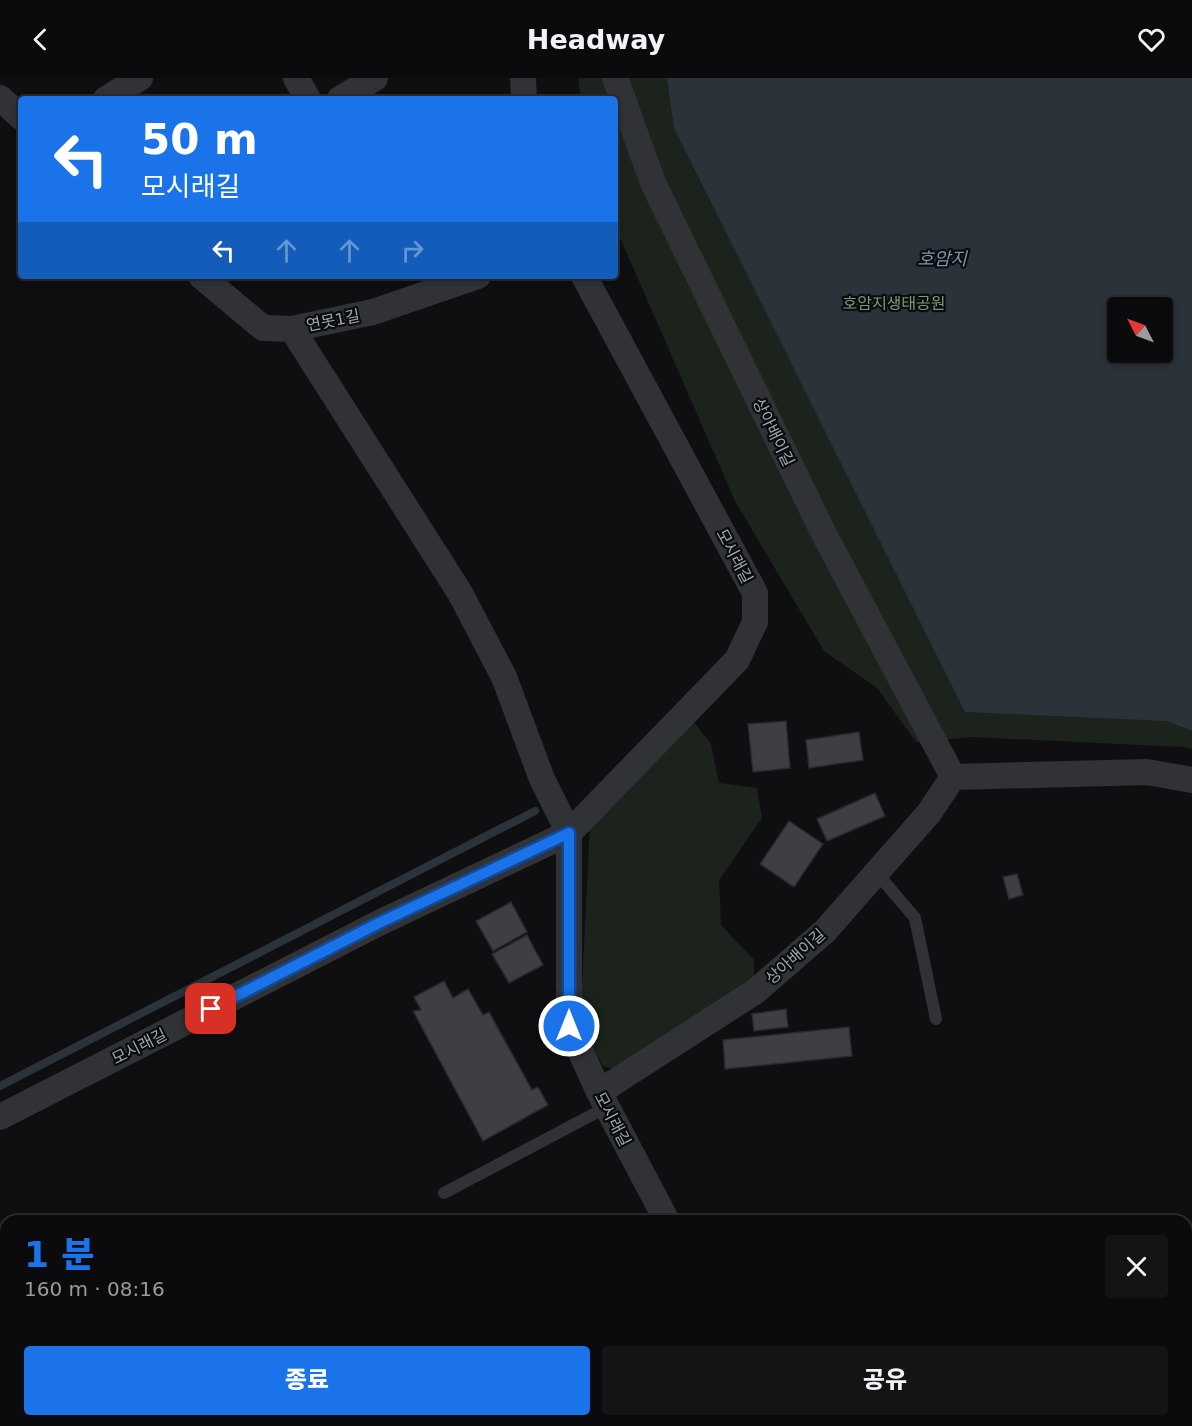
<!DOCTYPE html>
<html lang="ko">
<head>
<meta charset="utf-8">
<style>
  body { margin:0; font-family:"DejaVu Sans","Noto Sans KR",sans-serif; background:#141416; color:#f1f3f6; height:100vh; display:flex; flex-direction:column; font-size:22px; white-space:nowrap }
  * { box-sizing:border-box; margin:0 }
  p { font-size:20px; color:#9a9b9d }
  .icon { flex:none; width:33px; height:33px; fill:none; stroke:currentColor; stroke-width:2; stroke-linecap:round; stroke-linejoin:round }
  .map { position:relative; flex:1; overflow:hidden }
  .sheet { position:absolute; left:0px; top:1137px; width:1192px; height:212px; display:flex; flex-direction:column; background:#0b0b0d; border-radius:18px 18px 0 0; box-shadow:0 3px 9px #0003,0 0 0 2px #2b2b2e }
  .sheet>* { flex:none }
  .banner { position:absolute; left:18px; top:18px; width:600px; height:183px; border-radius:6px; box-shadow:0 3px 9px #0003,0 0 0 2px #2b2b2e; background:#1a73e8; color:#fff; overflow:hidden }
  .needle { width:39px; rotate:312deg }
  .tools { position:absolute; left:1107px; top:219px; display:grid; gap:12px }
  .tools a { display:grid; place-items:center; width:66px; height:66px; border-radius:6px; background:#0b0b0d; box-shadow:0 3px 9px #0003,0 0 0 2px #2b2b2e; font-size:30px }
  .pin { position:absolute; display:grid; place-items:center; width:51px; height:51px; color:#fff; margin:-26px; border-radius:12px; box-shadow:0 3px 9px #0006 }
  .me { position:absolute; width:66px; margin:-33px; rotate:0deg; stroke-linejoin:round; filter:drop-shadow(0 0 4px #0008) }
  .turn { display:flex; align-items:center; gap:21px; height:126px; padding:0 24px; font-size:27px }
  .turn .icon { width:78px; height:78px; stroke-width:2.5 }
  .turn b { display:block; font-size:42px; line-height:51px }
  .lanes { display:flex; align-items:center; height:57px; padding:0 24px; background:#0003; justify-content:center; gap:30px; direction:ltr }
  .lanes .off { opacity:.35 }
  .round { display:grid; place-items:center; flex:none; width:63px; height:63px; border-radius:6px; background:#141416 }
  .summary { display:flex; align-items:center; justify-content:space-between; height:102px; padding:0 24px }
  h1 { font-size:36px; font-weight:800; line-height:45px; color:#1a73e8 }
  .cta { display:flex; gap:12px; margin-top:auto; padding:12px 24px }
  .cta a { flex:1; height:69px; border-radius:6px; background:#1a73e8; color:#fff; font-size:24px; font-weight:800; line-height:69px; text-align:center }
  .cta a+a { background:#141416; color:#f1f3f6 }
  header { display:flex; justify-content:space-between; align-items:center; height:78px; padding:0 24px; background:#0b0b0d; font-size:27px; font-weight:800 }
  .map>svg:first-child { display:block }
  .green { fill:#1c231c; fill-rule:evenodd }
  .water { fill:#293339; fill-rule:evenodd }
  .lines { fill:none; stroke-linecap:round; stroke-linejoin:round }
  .stream { stroke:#293339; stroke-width:8 }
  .building { fill:#3e3f44; stroke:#292a2d; stroke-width:1.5 }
  .service { stroke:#303236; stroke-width:12 }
  .minor { stroke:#303236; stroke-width:26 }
  .route-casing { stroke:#114b97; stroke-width:15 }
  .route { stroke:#1a73e8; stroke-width:10 }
  .labels { text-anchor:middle; stroke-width:4.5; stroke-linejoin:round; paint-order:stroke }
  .park-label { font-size:16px; fill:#779d77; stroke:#0a0b0c }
  .street-label { font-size:16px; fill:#a0a7b2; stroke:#0a0b0c }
  .water-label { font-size:18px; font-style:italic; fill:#7697ae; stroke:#0a0b0c }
</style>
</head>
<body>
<header><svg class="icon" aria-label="back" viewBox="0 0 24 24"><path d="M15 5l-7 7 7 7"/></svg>Headway<svg class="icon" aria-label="heart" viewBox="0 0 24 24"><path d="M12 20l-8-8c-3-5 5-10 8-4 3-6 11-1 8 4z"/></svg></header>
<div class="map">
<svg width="1192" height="1348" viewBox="0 0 1192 1348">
  <rect width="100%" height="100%" fill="#0f0f11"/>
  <!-- green -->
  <path class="green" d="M578,0H1192V671L1183,669L973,659L916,664L877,610L824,573L735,423L615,148V21H581ZM1118,230H1162V274H1118Z
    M693,643L711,666L719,705L757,710L762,740L719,802L721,847L754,882V900L617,992L603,988L580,947L590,747Z"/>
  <!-- water -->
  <path class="water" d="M667,0H1192V653L1167,643L965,634L674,50ZM1118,230H1162V274H1118Z"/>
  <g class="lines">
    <!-- stream -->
    <path class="stream" d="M0,1008L535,733"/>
  </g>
  <!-- building -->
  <path class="building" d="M786,643L790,690L753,694L748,646Z
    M859,654L863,682L809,690L806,662Z
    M875,715L885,738L827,763L817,741Z
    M789,743L823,766L794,809L760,786Z
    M1017,796L1023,817L1009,821L1003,799Z
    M511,824L527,854L493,873L476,843Z
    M527,857L543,887L509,905L492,876Z
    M444,903L453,920L468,911L483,937L489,934L532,1012L538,1009L548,1027L483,1063L413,933L421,932L414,919Z
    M786,931L788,949L754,953L752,936Z
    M849,949L852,978L725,991L723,962Z"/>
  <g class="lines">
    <!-- service -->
    <path class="service" d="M876,794L915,840L936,941
      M444,1115L607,1029"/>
    <!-- minor -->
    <path class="minor" d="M296,0L308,21
      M523,0L524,21
      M615,0L654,107L824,456L953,699L1147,694L1192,702
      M0,20L21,39
      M106,21L140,0
      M340,21L375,0
      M201,198L263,250L292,251L373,234L478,198
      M292,251L460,515L504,599L542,701L569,755V948L599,1014L667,1143
      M599,1014L756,913L825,853L929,735L953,699
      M0,1039L379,845L569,755L737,582L755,544V515L584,198
      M496,1342L498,1348
      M766,1342L768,1348"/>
  </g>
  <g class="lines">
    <!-- route casing -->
    <g class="route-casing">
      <path id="route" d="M211,931L379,845L569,755V948"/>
    </g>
    <!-- route -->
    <use href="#route" class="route"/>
  </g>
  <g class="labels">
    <!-- park labels -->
    <g class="park-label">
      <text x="894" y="231">호암지생태공원</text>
    </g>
    <!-- street labels -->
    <g class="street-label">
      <text transform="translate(333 242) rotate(-11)" y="6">연못1길</text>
      <text transform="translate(774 354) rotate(64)" y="6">상아배이길</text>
      <text transform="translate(735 478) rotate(62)" y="6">모시래길</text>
      <text transform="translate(795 878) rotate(-42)" y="6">상아배이길</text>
      <text transform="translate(139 968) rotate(-27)" y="6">모시래길</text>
      <text transform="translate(613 1041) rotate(62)" y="6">모시래길</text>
    </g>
    <!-- water labels -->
    <g class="water-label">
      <text x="942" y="187">호암지</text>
    </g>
  </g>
</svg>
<div class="tools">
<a><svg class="needle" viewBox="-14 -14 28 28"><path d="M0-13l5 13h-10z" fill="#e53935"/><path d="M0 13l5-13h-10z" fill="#9a9b9d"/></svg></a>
</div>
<div class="pin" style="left:211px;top:931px;background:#d93025"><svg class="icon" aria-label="arrive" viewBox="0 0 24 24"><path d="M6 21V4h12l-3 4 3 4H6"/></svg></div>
<svg class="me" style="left:569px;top:948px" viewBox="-20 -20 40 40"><circle r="17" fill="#1a73e8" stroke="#fff" stroke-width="3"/><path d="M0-11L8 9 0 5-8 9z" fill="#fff"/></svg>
<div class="banner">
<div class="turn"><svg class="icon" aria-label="left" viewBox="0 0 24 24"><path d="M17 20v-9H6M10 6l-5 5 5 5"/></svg><div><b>50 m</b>모시래길</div></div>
<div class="lanes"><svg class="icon" aria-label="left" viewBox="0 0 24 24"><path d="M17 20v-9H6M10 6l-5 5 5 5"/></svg><svg class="icon off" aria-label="ahead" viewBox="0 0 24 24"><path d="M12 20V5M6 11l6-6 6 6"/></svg><svg class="icon off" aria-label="ahead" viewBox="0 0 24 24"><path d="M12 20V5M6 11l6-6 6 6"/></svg><svg class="icon off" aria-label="right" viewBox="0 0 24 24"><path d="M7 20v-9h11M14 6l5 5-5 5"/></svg></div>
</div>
<section class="sheet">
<div class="summary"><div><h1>1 분</h1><p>160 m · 08:16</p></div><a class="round"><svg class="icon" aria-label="close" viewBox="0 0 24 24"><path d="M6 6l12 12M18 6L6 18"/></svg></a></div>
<div class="cta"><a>종료</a><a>공유</a></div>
</section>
</div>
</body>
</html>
